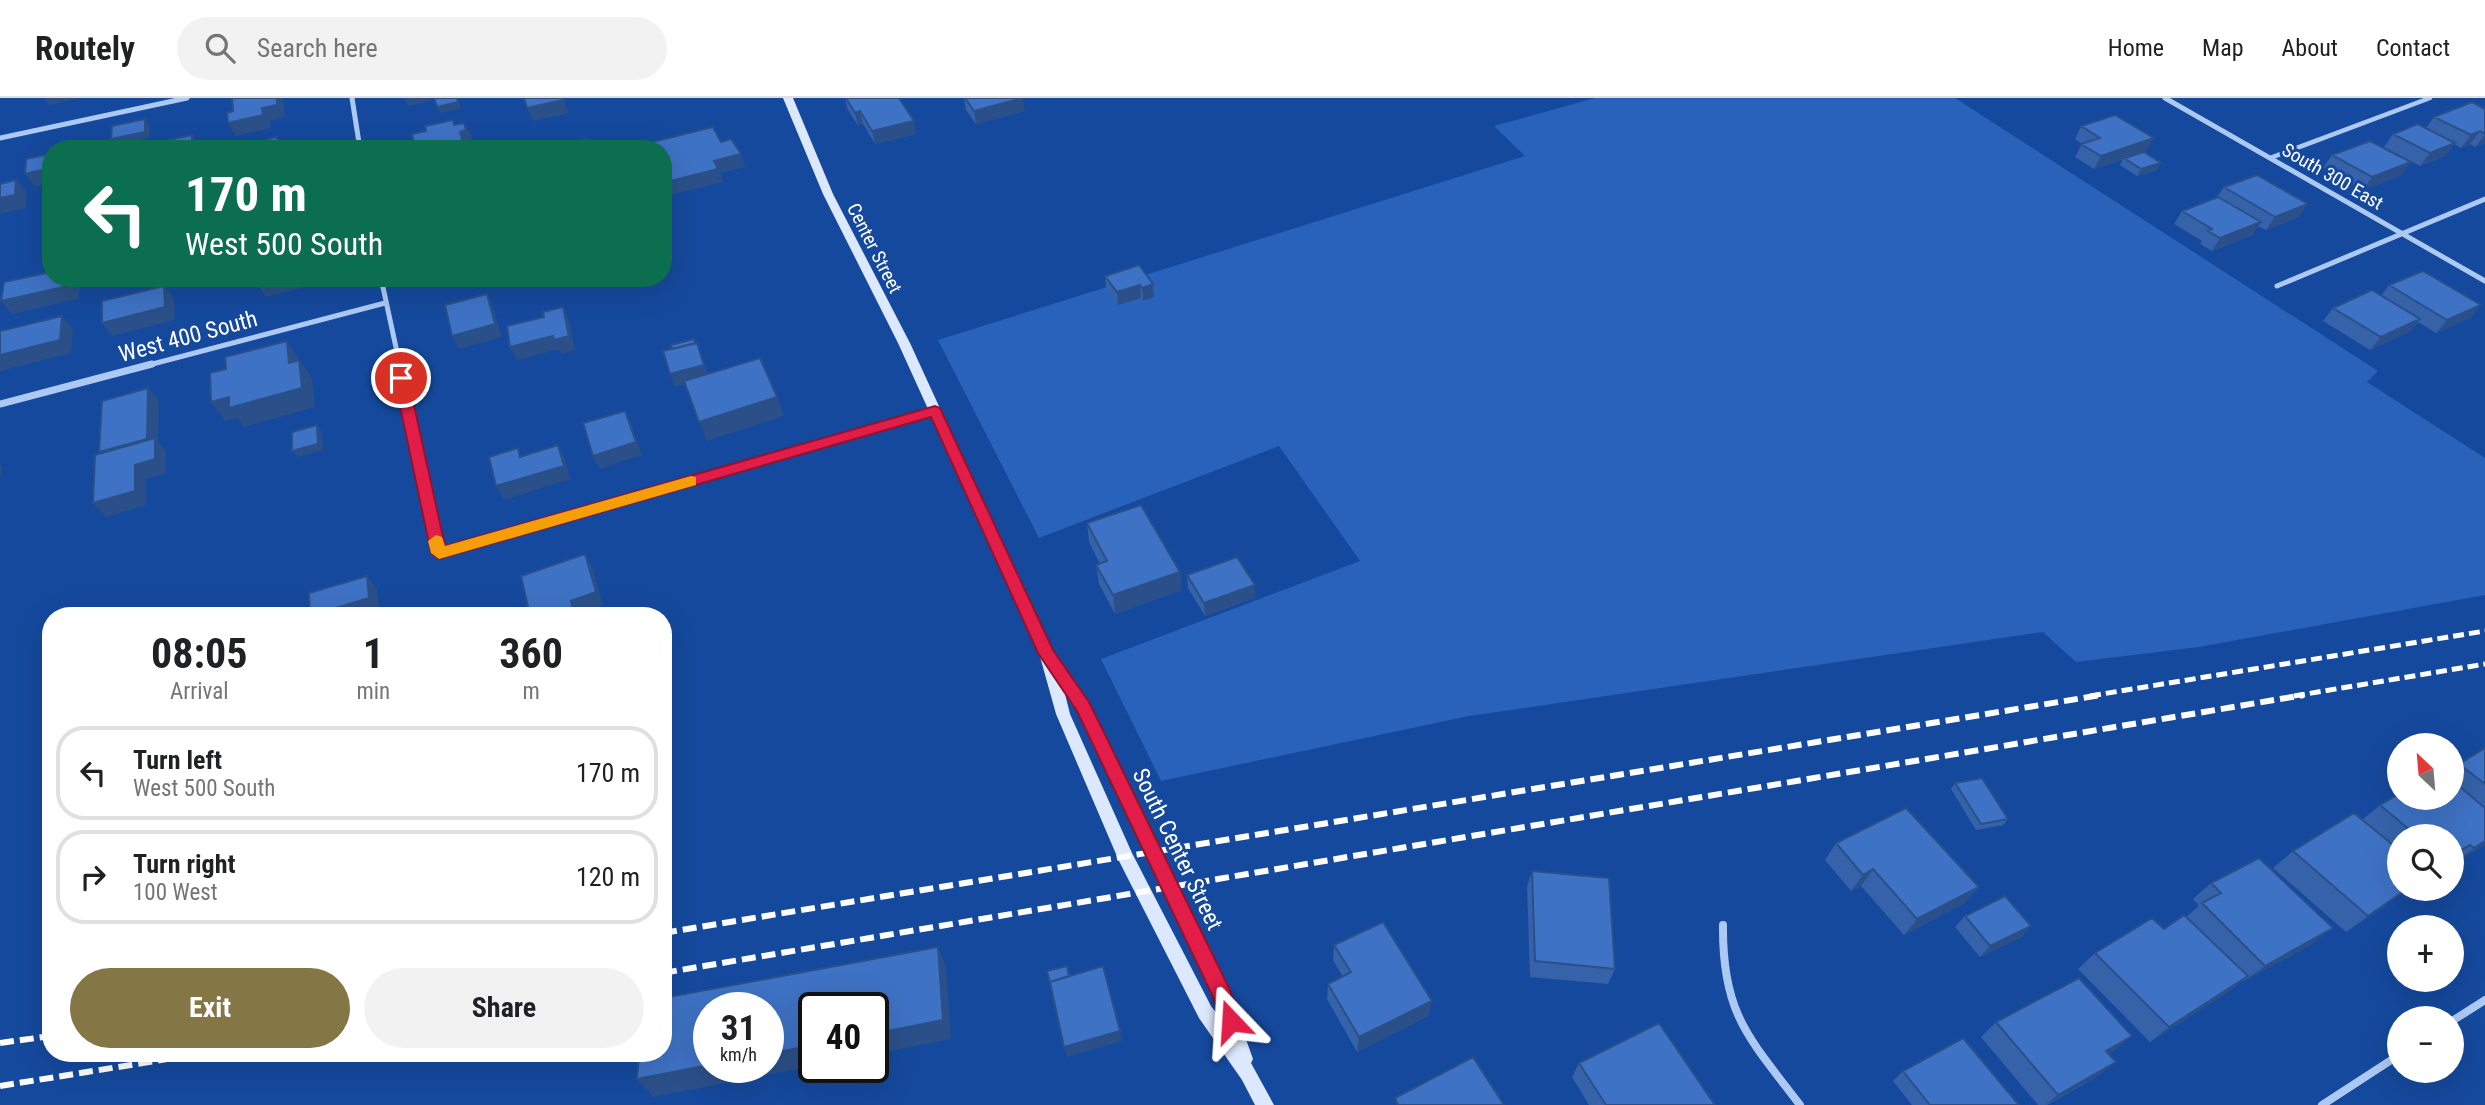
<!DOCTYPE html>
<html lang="en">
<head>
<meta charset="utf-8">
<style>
  body { margin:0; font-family:"Roboto Condensed",sans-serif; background:#f2f2f2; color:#202124; height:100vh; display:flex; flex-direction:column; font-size:26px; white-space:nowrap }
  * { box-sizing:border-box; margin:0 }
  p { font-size:23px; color:#757577 }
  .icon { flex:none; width:38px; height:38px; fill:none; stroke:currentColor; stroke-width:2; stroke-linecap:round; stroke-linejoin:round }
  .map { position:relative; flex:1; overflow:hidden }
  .side { position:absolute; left:42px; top:509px; width:630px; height:455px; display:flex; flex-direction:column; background:#fff; border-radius:28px; box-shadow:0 7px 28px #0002 }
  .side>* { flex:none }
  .guide { position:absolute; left:42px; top:42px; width:630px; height:147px; border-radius:28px; box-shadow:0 7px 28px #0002; background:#0b6e4f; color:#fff; overflow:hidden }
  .needle { width:46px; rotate:334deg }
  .fabs { position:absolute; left:2387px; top:635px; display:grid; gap:14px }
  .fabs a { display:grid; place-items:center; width:77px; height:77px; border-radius:50%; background:#fff; box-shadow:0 7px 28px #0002; font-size:35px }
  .speed { position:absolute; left:693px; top:894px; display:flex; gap:14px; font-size:35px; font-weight:700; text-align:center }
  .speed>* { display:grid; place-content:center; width:91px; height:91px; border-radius:50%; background:#fff; box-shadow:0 7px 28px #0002; line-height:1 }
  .speed small { font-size:18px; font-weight:400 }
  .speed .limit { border:4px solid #111; border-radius:10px; background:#fff; color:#111 }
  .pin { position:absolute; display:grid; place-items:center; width:60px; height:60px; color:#fff; margin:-30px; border:4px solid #fff; border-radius:50%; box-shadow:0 2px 7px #0007 }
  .me { position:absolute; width:77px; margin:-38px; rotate:340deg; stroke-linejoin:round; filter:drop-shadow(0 0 5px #0008) }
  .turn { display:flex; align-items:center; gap:24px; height:147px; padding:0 28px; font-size:32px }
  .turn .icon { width:91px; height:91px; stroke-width:2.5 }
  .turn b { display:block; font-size:49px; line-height:60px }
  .eta { display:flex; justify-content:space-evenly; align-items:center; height:119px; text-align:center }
  .eta b { font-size:42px; font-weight:700; line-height:49px }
  .cta { display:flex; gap:14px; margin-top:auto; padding:14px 28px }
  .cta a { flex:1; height:80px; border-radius:42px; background:#847645; color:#fff; font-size:28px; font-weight:700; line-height:80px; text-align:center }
  .cta a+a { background:#f2f2f2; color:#202124 }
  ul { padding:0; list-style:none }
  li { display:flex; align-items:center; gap:21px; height:94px; margin:0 14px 10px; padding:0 14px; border:4px solid #e0e0e0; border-radius:28px }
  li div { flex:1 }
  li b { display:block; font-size:26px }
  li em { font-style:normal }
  header { display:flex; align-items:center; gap:42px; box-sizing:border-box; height:98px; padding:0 35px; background:#fff; border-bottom:2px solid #e0e0e0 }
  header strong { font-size:33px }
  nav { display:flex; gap:38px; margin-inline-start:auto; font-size:24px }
  .search { width:490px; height:63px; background:#f2f2f2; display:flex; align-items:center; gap:18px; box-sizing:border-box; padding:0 24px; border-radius:38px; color:#757577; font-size:26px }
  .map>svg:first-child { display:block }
  .green { fill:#2962bb }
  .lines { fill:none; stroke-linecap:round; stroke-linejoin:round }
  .lane { stroke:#acc9f3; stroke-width:4.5 }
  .street-far2 { stroke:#acc9f3; stroke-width:5 }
  .street-far1 { stroke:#acc9f3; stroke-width:7 }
  .street { stroke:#acc9f3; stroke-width:8 }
  .secondary { fill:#dce8fd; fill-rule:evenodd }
  .rail-far1 { stroke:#fff; stroke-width:5; stroke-dasharray:11 5; stroke-linecap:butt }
  .rail { stroke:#fff; stroke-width:6; stroke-dasharray:14 6; stroke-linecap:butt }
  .wall { fill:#3562a9 }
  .shaded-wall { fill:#2b5089 }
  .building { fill:#3e72c4; stroke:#2b5089; stroke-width:2 }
  .route { fill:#e11d48; stroke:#92132f; stroke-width:2 }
  .slow { fill:#f59e0b }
  .labels { text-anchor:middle; stroke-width:6; stroke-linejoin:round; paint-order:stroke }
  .far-street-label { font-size:19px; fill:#fff; stroke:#15499d }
  .street-label { font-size:23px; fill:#fff; stroke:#15499d }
</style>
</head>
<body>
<header>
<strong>Routely</strong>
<div class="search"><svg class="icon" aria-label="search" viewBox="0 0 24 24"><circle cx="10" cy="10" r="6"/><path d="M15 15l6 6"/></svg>Search here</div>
<nav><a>Home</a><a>Map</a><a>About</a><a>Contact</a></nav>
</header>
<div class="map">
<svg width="2485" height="1007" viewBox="0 0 2485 1007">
  <rect width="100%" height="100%" fill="#15499d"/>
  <!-- green -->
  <path class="green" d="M1595,0H1955L2378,273L2367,284L2485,360V497L2199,549L2076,564L2043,534L1469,618L1161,683L1101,561L1360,463L1279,348L1039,440L938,242L1525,58L1494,28Z"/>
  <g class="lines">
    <!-- lane -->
    <path class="lane" d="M2270,60L2430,0"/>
    <!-- street-far2 -->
    <path class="street-far2" d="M352,0L360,51
      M2165,0L2485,183
      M0,40L187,0
      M381,180L400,268
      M2277,188L2485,101
      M145,268L385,205"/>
    <!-- street-far1 -->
    <path class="street-far1" d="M399,266L439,455L935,313
      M0,306L152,266"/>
    <!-- street -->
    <path class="street" d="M1723,827C1722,916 1749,940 1800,1007
      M2452,923L2485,902
      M2322,1007L2399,957"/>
    <!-- secondary -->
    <path class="secondary" d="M783,0H793L833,96L910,245L1054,559L1088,604L1228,891L1253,961L1251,965L1274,1007H1255L1242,982L1199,920L1119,763L1056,616L1039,555L898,245L823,96ZM1064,592L1077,612L1214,899L1223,924L1211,908L1132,755L1070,616Z"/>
    <!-- rail-far1 -->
    <path class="rail-far1" d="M2090,598L2485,533
      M2294,598L2485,566"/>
    <!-- rail -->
    <path class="rail" d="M663,835L2101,597
      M663,875L2304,597
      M0,945L51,938
      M0,988L199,956"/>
  </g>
  <!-- wall -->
  <path class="wall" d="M845,0H899L916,36L875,46L863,26L858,28L847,10Z
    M964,0L1025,13L976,26L966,12Z
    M2485,8V45L2475,49L2470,46L2461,50L2454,46L2445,58L2420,68L2384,49L2393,36L2426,30L2434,19L2484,10Z
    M2081,28L2146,53L2141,55L2157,72L2137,78L2120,67L2123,61L2094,71L2075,59L2082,46L2075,41Z
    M2332,57L2401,77L2363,92L2323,70Z
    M2224,89L2299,119L2266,132L2258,128L2252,137L2212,153L2200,146L2202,143L2174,126L2182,113L2217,99Z
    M1105,178L1153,186L1154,199L1143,203L1141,200L1118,207L1106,191Z
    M2389,187L2481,207L2470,220L2436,235L2418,224L2409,234L2370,252L2323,223L2333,210L2381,198Z
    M1087,425L1180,474L1181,492L1115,516L1099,486L1096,467L1100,466L1089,444Z
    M1187,477L1255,500L1205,518L1188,490Z
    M2485,650V747L2452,766V738H2399V782L2385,808L2346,834L2273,770L2293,753L2362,722L2380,707L2452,700V671L2459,666Z
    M1955,685L2008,721L2003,727L1976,732L1951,691Z
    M1836,745L1979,789L1964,805L1904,837L1861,788L1851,793L1825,762Z
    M1532,773L1615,871L1608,886L1530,879L1527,789Z
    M2211,785L2312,846L2244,883L2243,882L2228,894L2150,944L2078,871L2095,855L2164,831L2186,819L2199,808L2193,801Z
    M1965,818L2031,828L2021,839L1980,859L1955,829Z
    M1334,847L1432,903L1428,918L1357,954L1327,901L1328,886L1343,879L1333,862Z
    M1996,924L2132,938L2108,955L2098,978L2047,1007H2038L1981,939Z
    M1579,965L1715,1007H1589L1572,979Z
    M1903,973L2019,1007H1912L1893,983Z"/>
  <!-- shaded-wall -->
  <path class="shaded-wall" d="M44,0H80L49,7Z
    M277,0H283V1L285,19L270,23L271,30L236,38L228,25L262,10Z
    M404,0H431V3L408,8Z
    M458,0L461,10L440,15L437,9Z
    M563,0L569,15L533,23L527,10Z
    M1023,0L1025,13L976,26L974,13Z
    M860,13L863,26L858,28L855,15Z
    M145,21L150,27L149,40L115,48L111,41Z
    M914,23L916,36L875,46L872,33Z
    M464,25L471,37L473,45L467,47L468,51H465L460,34Z
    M2480,33L2470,46L2461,50L2471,37Z
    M192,37L196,44V51H181Z
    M2485,37V45L2475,49Z
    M277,39L284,51H279Z
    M2154,40L2146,53L2094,71L2101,58Z
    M2455,45L2445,58L2420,68L2430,55Z
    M741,56L745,69L720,75L723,84L667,98L663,85L714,63Z
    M2411,64L2401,77L2363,92L2372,79Z
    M2161,65L2157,72L2137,78L2141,71Z
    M51,70V85L35,89L25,76Z
    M16,82L27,95L26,110L0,116V100Z
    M2308,106L2299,119L2266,132L2275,119Z
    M2261,124L2252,137L2212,153L2220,140Z
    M69,180H79L81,183L78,201L12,216L1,203Z
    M280,180H307L308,188L266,199L257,186Z
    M1153,186L1154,199L1143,203L1142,190Z
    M1140,187L1141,200L1118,207L1117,194Z
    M164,188L174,201L175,222L112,238L102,225Z
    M487,196L493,209L502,239L459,251L452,238Z
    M2481,207L2470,220L2436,235L2447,222Z
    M563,209L569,223L575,252L561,256L559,251L517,262L510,249Z
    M62,218L73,231L71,255L0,273V257Z
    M2420,221L2409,234L2370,252L2381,239Z
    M287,243L312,281L315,309L244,329L237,320L226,324L211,304L289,265Z
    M697,245L709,280L675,289L670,276Z
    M148,290L159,303L158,344L166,353V375L146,381V407L106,419L93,405L135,367H111L99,354Z
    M777,299L784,318L707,343L699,324Z
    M625,313L631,326L642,357L599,371L593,358Z
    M317,327L322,334L323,352L297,359L292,353Z
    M558,347L565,361L570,381L504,402L496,388Z
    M0,367L2,369L0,385Z
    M585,456L592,469L603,507L578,516L579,518H556L571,503Z
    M1180,474L1181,492L1115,516L1113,497Z
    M367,478L377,491L379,513L362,518H310Z
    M1255,487V500L1205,518L1204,505Z
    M2485,743V747L2452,766L2474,750Z
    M2470,747L2452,761V757Z
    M1873,771L1861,788L1851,793L1863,777Z
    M1979,789L1964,805L1904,837L1917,821Z
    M2407,791L2385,808L2346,834L2368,818Z
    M2031,828L2021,839L1980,859L1990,848Z
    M2333,830L2312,846L2244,883L2265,868Z
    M938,849L946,869L951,941L873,956V936Z
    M2248,878L2228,894L2150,944L2169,929Z
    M1432,903L1428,918L1357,954L1359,939Z
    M1120,933L1122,943L1067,959L1064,949Z
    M2132,938L2114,953L2088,967L2106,953Z
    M814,947V968L653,999L637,981L709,967V970H768V956Z
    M2116,964L2098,978L2045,1007L2058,997Z"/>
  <!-- building -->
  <path class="building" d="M232,0H277V7L262,10L263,17L228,25L227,15L233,13Z
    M434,0H457L458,4L437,9Z
    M524,0H563V2L527,10Z
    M846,0H899L914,23L872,33L860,13L855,15Z
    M965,0H1023L974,13Z
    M2472,4L2485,11V36L2480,33L2471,37L2434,19Z
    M2115,17L2154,40L2101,58L2081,46L2100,40L2081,28Z
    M145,21V34L111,41L112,28Z
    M453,22L454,27L464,25L466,32L460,34L465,51H421V47L415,48L412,36L426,33L425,28Z
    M2418,26L2455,45L2430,55L2393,36Z
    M713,29L721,44L731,41L741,56L714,63L718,71L663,85V51H651L648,45Z
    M192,37V48L181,51H169V42Z
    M277,39L279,51H226Z
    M587,41L591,51H548Z
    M2370,43L2411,64L2372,79L2332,57Z
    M98,46V51H75Z
    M2144,54L2161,65L2141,71L2124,60Z
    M51,56V70L25,76L26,61Z
    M2257,77L2308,106L2275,119L2224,89Z
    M16,82L15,97L0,100V86Z
    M2218,99L2261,124L2220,140L2208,133L2212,131L2182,113Z
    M1139,167L1153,186L1142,190L1140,187L1117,194L1105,178Z
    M2423,173L2481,207L2447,222L2389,187Z
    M51,174V180H69L68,188L1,203L4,184Z
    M257,180H280L257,186Z
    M164,188L165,209L102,225V203Z
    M2372,192L2420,221L2381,239L2333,210Z
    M487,196L495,226L452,238L445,207Z
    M563,209L569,238L554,242L553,238L510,249L507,228L544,219L543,214Z
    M62,218L60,242L0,257V233Z
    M694,241L695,245L672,251L671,247Z
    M287,243L289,265L299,262L302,290L229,310V299L211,304L210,275L226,271L225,259Z
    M697,245L704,267L670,276L663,253Z
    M760,260L777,299L699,324L684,283Z
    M148,290L147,341L99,354L102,303Z
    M625,313L636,344L593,358L583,325Z
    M317,327L318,346L292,353V334Z
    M155,340V361L135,367V393L93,405L95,357Z
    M558,347L564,368L496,388L489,359L518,350L520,359Z
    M1141,407L1180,474L1113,497L1096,467L1107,463L1087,425Z
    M585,456L596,494L571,503L573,512L556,518H530L521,478Z
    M1237,459L1255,487L1204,505L1187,477Z
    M367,478L369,500L310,518L309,495Z
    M2485,650V686L2459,666Z
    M1982,680L2008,721L1981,726L1955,685Z
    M2452,682L2485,710V743L2474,750L2470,747L2452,757V738H2417L2380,707L2399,696V700H2452Z
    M1906,710L1979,789L1917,821L1873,771L1863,777L1836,745Z
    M2354,715L2399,752V779L2396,781L2399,784V791H2407L2368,818L2293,753Z
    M2259,760L2333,830L2265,868L2202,805L2221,795L2211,785Z
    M1532,773L1609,780L1615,871L1535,863Z
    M2005,798L2031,828L1990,848L1965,818Z
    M2184,817L2248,878L2169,929L2095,855L2152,820L2164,831Z
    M1383,824L1432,903L1359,939L1328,886L1351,874L1334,847Z
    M938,849L943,922L873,936V910H814V947L768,956V910H709V967L637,981L639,956H663V900Z
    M1067,868L1069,878L1050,884V885L1047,873Z
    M1103,868L1120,933L1064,949L1050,884Z
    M2079,880L2132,938L2106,953L2116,964L2058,997L1996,924Z
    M1659,925L1715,1007H1606L1579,965Z
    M1963,940L2019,1007H1930L1903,973Z
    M1473,959L1504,1007H1398L1395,1000Z"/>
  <!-- route -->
  <path class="route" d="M401,275L408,280L445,448L935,308L940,310L1053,552L1089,604L1229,890L1241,923L1238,930L1231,933L1224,930L1213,899L1077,613L1038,555L931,319L439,461L431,455L394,280Z"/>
  <!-- slow -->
  <path class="slow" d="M691,378L696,379V387L439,461L431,455L428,443L436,437L442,439L445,448Z"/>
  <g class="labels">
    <!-- far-street labels -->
    <g class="far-street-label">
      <text transform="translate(2333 78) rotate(30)" y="7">South 300 East</text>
      <text transform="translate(875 150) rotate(63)" y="7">Center Street</text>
    </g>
    <!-- street labels -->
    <g class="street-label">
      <text transform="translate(188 238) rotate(-15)" y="8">West 400 South</text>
      <text transform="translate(1178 751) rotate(64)" y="8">South Center Street</text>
    </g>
  </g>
</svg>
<div class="fabs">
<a><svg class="needle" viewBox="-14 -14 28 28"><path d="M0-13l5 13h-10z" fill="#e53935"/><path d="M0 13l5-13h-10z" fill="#757577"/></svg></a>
<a><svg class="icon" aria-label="search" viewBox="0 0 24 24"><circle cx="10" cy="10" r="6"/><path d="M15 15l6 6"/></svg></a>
<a>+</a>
<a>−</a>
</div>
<div class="speed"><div>31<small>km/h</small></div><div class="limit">40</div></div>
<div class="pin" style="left:401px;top:280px;background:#d93025"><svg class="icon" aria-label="arrive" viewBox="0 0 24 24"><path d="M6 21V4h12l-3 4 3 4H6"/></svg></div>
<svg class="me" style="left:1231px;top:923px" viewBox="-20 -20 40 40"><path d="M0-17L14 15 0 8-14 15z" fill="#e11d48" stroke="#fff" stroke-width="4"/></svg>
<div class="guide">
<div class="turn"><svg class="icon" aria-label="left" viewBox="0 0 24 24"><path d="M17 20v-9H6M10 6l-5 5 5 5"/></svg><div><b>170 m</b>West 500 South</div></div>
</div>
<section class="side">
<div class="eta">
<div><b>08:05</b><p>Arrival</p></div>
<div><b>1</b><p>min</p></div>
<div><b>360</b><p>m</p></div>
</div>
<ul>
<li><svg class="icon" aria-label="left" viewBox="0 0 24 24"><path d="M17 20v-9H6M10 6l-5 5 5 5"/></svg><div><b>Turn left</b><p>West 500 South</p></div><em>170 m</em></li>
<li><svg class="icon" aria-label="right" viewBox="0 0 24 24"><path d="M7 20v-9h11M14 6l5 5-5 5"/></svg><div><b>Turn right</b><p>100 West</p></div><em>120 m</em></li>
</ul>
<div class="cta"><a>Exit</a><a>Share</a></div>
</section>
</div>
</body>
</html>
